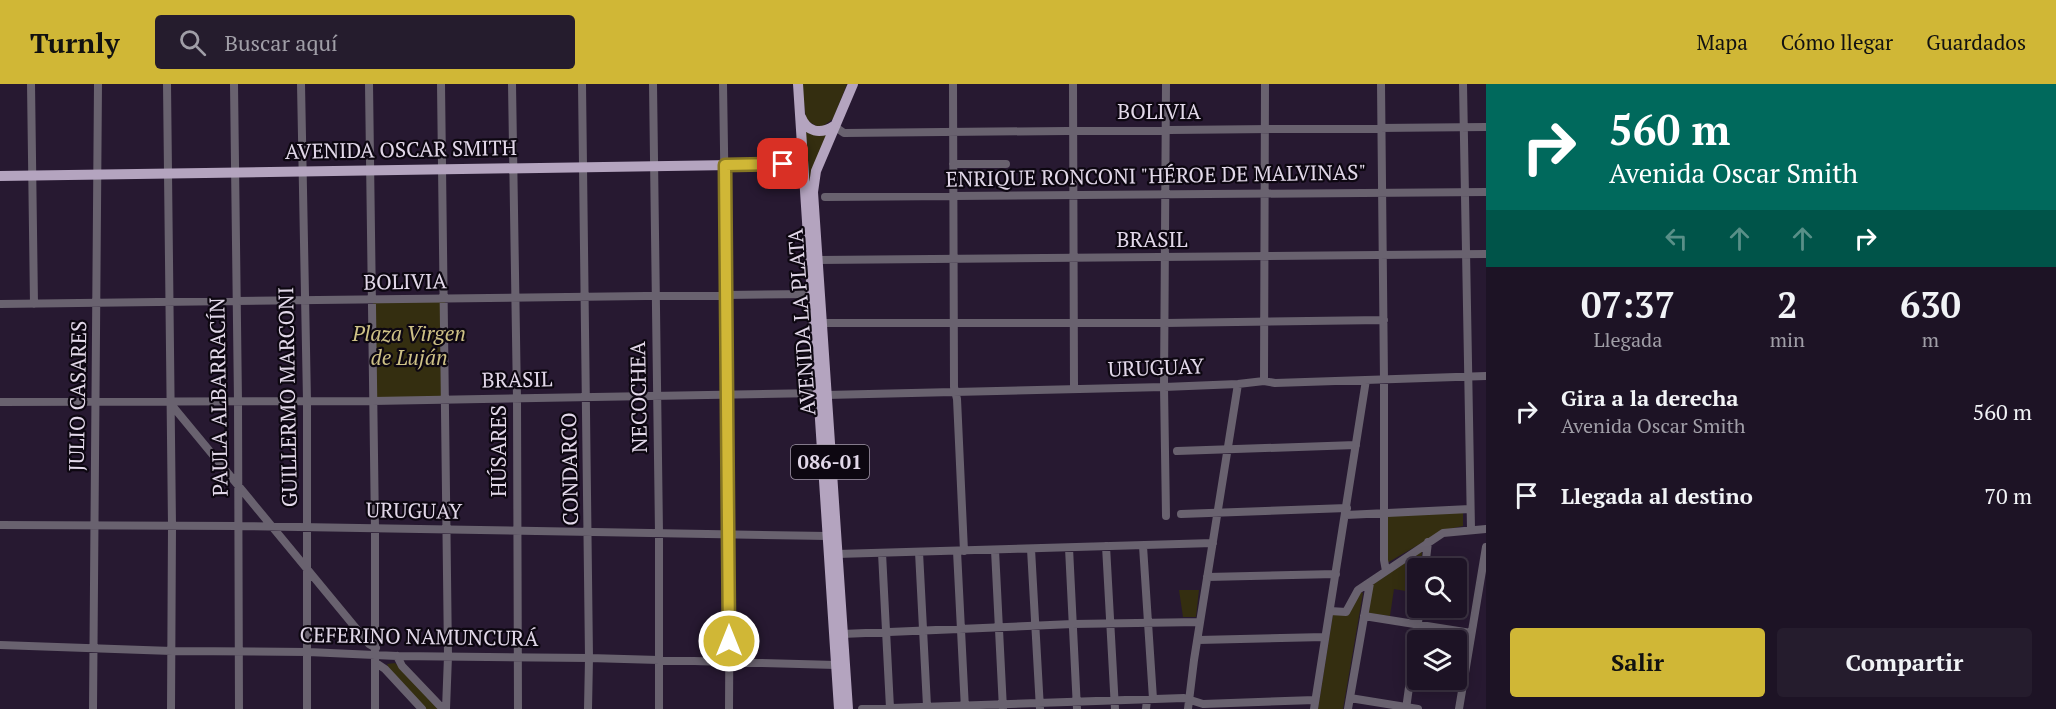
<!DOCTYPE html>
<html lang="es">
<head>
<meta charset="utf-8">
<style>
  body { margin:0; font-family:"PT Serif",serif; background:#251c2d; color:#f1f3f6; height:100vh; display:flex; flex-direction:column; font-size:22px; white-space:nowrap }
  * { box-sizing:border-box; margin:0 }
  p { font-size:20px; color:#a09ea7 }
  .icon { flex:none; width:33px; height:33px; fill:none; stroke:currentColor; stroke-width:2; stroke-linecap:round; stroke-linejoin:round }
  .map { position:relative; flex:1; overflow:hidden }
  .panel { display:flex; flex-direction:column; background:#1d1325; width:570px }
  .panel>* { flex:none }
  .banner { background:#00695c; color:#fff; overflow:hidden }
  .buttons { position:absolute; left:1407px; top:474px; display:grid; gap:12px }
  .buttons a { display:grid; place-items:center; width:60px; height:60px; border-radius:6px; background:#1d1325; box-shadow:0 3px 15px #0003,0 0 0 2px #3b3242; font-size:30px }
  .pin { position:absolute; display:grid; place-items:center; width:51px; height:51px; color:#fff; margin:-26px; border-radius:12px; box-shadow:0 3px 9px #0006 }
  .me { position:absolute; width:66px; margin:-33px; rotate:0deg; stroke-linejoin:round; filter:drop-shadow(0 0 4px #0008) }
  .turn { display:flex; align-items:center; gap:21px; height:126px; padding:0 24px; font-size:27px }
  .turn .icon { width:78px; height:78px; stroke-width:2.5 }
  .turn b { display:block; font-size:42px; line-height:51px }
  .lanes { display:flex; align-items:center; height:57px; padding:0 24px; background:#0003; justify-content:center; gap:30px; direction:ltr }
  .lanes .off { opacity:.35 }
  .eta { display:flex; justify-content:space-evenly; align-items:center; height:102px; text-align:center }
  .eta b { font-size:36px; font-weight:700; line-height:42px }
  .primary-button { display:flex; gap:12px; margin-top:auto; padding:12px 24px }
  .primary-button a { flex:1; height:69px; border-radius:6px; background:#d0b736; color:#111; font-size:24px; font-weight:700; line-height:69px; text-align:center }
  .primary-button a+a { background:#251c2d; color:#f1f3f6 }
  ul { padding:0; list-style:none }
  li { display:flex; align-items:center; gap:18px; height:84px; padding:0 24px }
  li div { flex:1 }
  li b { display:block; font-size:22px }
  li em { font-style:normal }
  header { display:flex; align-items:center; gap:36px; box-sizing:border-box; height:84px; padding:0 30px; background:#d0b736; color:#111 }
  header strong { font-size:28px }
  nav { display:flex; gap:33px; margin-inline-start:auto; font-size:21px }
  .search { width:420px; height:54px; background:#251c2d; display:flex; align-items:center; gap:15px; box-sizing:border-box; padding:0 21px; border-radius:6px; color:#a09ea7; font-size:22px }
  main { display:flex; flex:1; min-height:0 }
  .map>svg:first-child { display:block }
  .green { fill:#342e10 }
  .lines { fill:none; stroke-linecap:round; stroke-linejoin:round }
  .minor { stroke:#69626f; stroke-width:8 }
  .major { stroke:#b4a4bf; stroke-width:10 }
  .route-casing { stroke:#877723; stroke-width:15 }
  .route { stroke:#d0b736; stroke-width:10 }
  .labels { text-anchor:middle; stroke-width:4.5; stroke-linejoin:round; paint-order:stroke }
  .shield { fill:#0d0711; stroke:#a299a8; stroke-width:1.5 }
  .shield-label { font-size:20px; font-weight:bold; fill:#e2d8e9 }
  .street-label { font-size:21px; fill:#e2d8e9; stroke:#0d0711 }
  .park-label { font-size:21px; font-style:italic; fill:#cec186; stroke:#0d0711 }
</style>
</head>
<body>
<header>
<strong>Turnly</strong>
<div class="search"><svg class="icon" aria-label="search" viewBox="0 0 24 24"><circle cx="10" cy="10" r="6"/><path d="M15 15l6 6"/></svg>Buscar aquí</div>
<nav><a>Mapa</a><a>Cómo llegar</a><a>Guardados</a></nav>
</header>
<main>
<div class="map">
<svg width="1486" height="625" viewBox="0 0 1486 625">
  <rect width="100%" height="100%" fill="#271931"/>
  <!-- green -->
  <path class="green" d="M802,0H847L833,35L820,44L806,36Z
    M807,47H829L809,105L804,49Z
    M445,215V315L373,317V216Z
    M1463,428V442L1444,446L1387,479V430Z
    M1422,467L1421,484H1418L1417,509L1394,505L1390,532L1367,529L1372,501Z
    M1179,506H1199L1196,533H1183Z
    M1359,507L1363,509L1343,625H1318L1333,530L1345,531Z
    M395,579L438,625H426L391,588L387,580Z"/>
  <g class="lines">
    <!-- minor -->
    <path class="minor" d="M31,0L34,220
      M167,0L172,442L171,625
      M234,0L238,318L239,625
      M301,0L307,317V625
      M369,0L375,445V625
      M441,0L448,572L446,625
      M512,0L517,315L518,625
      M582,0L589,574L588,625
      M653,0L659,449V625
      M723,0L730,451L729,625
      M953,0L954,303L957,315L964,467
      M1073,0L1074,305
      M1381,0L1384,296V476L1386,487
      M1463,0L1471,445
      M834,42L844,49L1486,43
      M953,80H1006
      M825,113L1486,108
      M817,176L1486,170
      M0,220L811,210
      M822,239H1165L1384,236
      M1264,297L1265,0
      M826,311L1164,303L1238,300L1264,297L1275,299L1486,292
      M0,318L373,317L818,309
      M170,319L369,560L376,564
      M1177,367L1356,361
      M1181,430L1347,424
      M1346,431L1470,425
      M1166,432L1164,303L1166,0
      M0,441L239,442L828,452
      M1106,462L1115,625
      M1143,462L1153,615
      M1069,464L1077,625
      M1031,465L1040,625
      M995,466L1003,625
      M957,467L965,625
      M919,468L927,622
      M882,469L890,624
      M837,470L1213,459
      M1425,484L1428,458
      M1207,493L1336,490
      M1330,527L1346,528L1358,506L1443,449L1486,445
      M1364,532L1471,549
      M842,550L1073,540L1200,538
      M1198,556L1325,553
      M0,561L172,567L308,568L397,572L589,574L836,581
      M397,572L402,582L443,625
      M376,579L385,585L422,625
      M1350,614L1418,625
      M93,625L98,0
      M862,625L1184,614L1203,620L1315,616
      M1146,625L1147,616
      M1188,625L1194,576L1238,300
      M1314,625L1366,296
      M1348,625L1370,499
      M1406,625L1420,524
      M1459,625L1486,463"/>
    <!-- major -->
    <path class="major" d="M798,0L839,625
      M801,33C807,48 820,51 834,42
      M0,92L802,80
      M848,625L813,108L816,87L853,0"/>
  </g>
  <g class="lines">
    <!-- route casing -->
    <g class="route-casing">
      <path id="route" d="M729,557L725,81L783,80"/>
    </g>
    <!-- route -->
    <use href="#route" class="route"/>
  </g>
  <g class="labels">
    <!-- shield labels -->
    <rect class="shield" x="791" y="361" width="78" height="34" rx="4.5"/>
    <g class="shield-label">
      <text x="830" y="385">086-01</text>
    </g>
    <!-- street labels -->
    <g class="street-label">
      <text x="1159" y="35">BOLIVIA</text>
      <text transform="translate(401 66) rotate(-1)" y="7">AVENIDA OSCAR SMITH</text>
      <text transform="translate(1156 92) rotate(-1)" y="7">ENRIQUE RONCONI "HÉROE DE MALVINAS"</text>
      <text x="1152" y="163">BRASIL</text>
      <text transform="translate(405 198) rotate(-1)" y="7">BOLIVIA</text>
      <text transform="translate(802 238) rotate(-94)" y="7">AVENIDA LA PLATA</text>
      <text transform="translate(1156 284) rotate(-2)" y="7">URUGUAY</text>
      <text transform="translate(517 296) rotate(-1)" y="7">BRASIL</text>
      <text transform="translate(78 312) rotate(-89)" y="7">JULIO CASARES</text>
      <text transform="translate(219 313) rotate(-91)" y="7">PAULA ALBARRACÍN</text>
      <text transform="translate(288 313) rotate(-91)" y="7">GUILLERMO MARCONI</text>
      <text transform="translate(639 313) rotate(-91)" y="7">NECOCHEA</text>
      <text transform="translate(499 367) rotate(-90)" y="7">HÚSARES</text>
      <text transform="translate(570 385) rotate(-91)" y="7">CONDARCO</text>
      <text transform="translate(414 427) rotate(1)" y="7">URUGUAY</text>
      <text transform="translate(419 553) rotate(1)" y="7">CEFERINO NAMUNCURÁ</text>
    </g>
    <!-- park labels -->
    <g class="park-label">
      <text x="409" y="257">Plaza Virgen<tspan x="409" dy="24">de Luján</tspan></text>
    </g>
  </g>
</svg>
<div class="buttons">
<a><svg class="icon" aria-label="search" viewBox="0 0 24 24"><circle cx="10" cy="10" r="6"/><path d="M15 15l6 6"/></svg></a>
<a><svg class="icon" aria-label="layers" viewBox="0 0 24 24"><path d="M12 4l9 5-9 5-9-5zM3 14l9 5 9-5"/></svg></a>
</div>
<div class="pin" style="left:783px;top:80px;background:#d93025"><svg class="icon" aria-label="arrive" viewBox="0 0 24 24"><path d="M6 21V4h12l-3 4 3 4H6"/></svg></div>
<svg class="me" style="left:729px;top:557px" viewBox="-20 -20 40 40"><circle r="17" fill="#d0b736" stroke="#fff" stroke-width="3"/><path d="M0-11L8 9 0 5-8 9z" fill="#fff"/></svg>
</div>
<section class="panel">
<div class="banner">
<div class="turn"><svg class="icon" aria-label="right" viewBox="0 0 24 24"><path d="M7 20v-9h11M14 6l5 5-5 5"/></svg><div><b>560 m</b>Avenida Oscar Smith</div></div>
<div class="lanes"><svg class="icon off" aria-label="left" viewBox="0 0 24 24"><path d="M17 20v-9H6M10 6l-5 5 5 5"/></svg><svg class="icon off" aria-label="ahead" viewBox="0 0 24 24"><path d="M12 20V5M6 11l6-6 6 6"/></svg><svg class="icon off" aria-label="ahead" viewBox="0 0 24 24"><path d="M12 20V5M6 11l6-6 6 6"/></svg><svg class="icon" aria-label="right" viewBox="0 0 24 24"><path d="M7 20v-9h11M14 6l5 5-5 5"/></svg></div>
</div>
<div class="eta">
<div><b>07:37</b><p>Llegada</p></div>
<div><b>2</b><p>min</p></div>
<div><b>630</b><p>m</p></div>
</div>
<ul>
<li><svg class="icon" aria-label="right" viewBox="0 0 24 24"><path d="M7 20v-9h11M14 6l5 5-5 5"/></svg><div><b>Gira a la derecha</b><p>Avenida Oscar Smith</p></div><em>560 m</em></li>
<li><svg class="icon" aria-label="arrive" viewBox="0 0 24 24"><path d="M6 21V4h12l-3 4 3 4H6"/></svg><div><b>Llegada al destino</b></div><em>70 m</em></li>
</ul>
<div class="primary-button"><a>Salir</a><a>Compartir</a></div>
</section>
</main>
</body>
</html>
